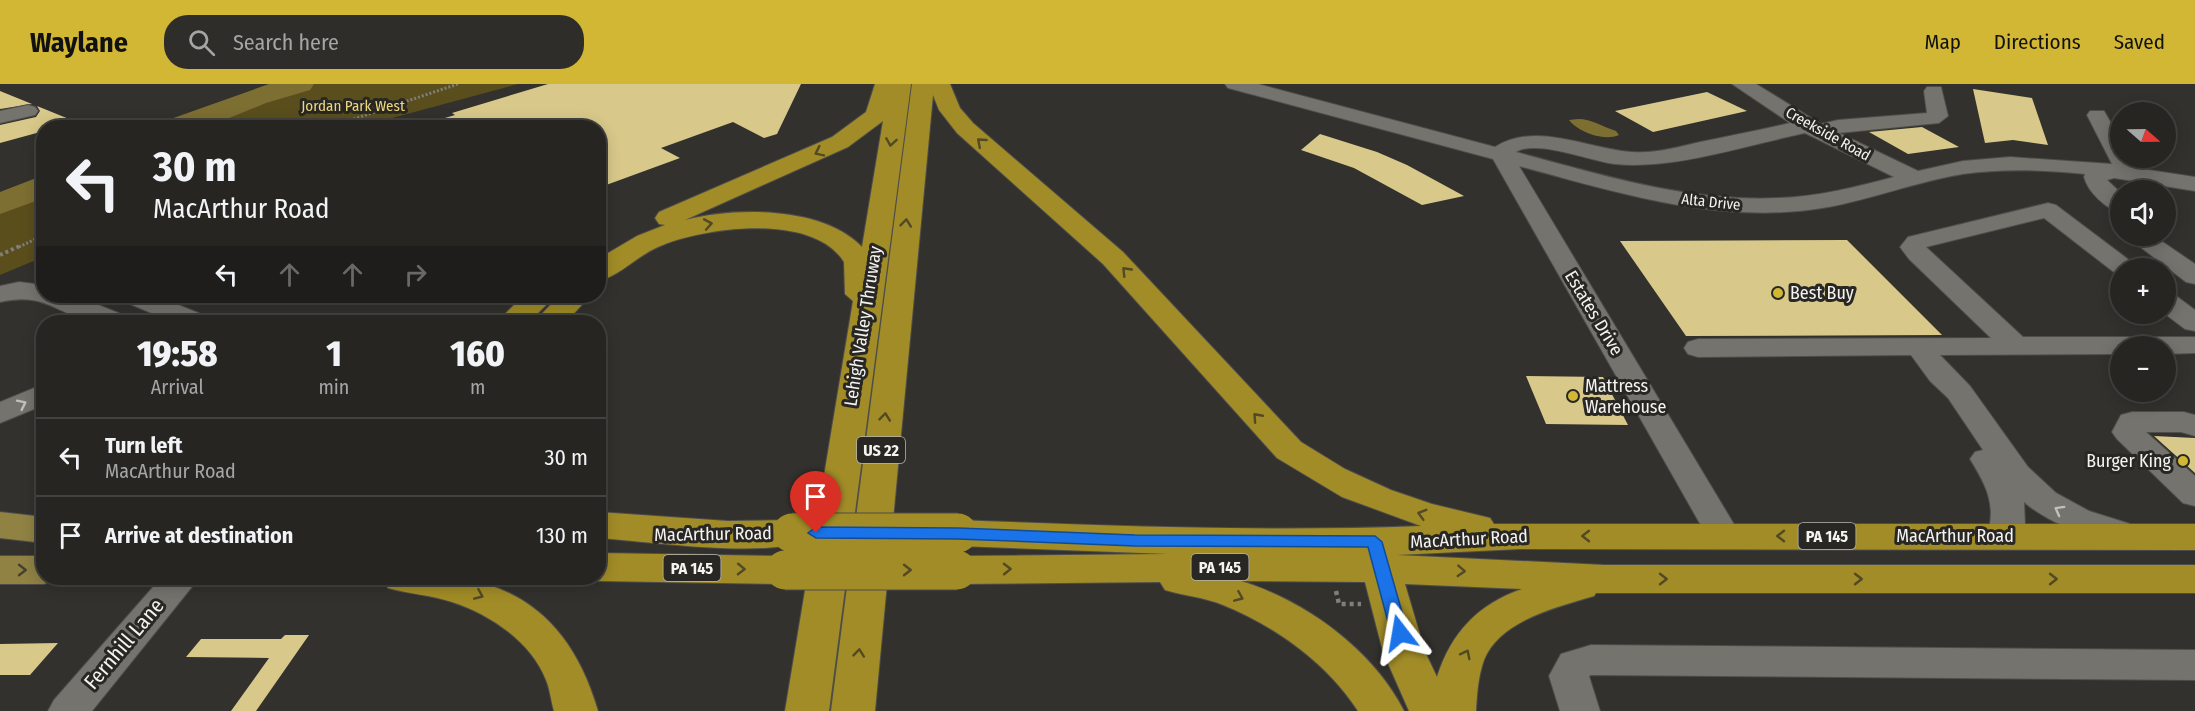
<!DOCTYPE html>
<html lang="en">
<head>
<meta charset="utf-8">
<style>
  body { margin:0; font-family:"Fira Sans Condensed",sans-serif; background:#2e2d2a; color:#f1f3f6; height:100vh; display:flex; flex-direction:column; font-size:22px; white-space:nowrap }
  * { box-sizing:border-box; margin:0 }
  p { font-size:20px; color:#a4a5a5 }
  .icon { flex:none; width:33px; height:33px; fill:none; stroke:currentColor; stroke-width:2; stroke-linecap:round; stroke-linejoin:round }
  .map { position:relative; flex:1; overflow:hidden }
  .side { position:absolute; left:36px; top:231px; width:570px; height:270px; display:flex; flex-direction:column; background:#262522; border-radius:24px; box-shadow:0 3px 15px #0003,0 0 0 2px #424240 }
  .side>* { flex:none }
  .top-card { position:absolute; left:36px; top:36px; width:570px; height:183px; border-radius:24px; box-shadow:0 3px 15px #0003,0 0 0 2px #424240; background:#262522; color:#f1f3f6; overflow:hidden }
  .needle { width:39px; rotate:110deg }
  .tools { position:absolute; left:2110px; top:18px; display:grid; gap:12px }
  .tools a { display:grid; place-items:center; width:66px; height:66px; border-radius:50%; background:#262522; box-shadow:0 3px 15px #0003,0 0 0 2px #424240; font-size:30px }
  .pin { position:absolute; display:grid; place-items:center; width:51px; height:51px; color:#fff; margin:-62px -26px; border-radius:50% 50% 50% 0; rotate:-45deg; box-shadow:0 0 6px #0007 }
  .pin .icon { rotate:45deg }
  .me { position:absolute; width:66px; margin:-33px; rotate:346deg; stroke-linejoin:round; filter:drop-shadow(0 0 4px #0008) }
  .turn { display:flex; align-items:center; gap:21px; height:126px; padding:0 18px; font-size:27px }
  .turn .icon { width:78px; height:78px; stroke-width:2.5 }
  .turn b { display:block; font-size:42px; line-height:51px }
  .lanes { display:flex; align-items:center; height:57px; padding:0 18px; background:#0003; justify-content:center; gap:30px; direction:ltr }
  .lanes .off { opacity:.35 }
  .eta { display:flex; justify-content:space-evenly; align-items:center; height:102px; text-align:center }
  .eta b { font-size:36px; font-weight:800; line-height:42px }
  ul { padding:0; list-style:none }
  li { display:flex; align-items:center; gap:18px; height:78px; padding:0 18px; border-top:2px solid #424240 }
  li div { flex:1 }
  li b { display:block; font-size:22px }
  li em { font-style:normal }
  header { display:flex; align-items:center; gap:36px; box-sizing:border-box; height:84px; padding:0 30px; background:#d2b735; color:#111 }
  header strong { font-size:28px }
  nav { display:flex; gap:33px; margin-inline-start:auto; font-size:21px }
  .search { width:420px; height:54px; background:#2e2d2a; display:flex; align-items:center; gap:15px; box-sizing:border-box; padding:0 21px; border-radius:24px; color:#a4a5a5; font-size:22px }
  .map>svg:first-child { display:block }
  .green { fill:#5a4e1d }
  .water { fill:#7d6f32 }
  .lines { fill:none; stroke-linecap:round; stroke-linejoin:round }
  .river { fill:#7d6f32; fill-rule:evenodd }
  .building { fill:#d8c98a }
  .minor-casing { stroke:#4e4d4a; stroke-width:2 }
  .major-casing { stroke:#4e4d4a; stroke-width:2 }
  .highway-casing { stroke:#4e4d4a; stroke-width:2 }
  .path-far2 { stroke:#807f7b; stroke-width:3; stroke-dasharray:2 2; stroke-linecap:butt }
  .path-far1 { stroke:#807f7b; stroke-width:4; stroke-dasharray:3 3; stroke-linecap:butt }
  .path { stroke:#807f7b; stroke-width:4.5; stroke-dasharray:4 4; stroke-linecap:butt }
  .minor { fill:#74736e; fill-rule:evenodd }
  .major { fill:#8f8243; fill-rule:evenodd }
  .highway { fill:#a18c27; fill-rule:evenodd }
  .highway-bridge-casing { stroke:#4e4d4a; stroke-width:41; stroke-linecap:butt }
  .highway-bridge { stroke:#a18c27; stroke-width:39 }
  .oneway { stroke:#524a24 }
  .oneway2 { stroke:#c1c0bc }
  .oneway3 { stroke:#47422d }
  .route { fill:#1a73e8; stroke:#114b97; stroke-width:1.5 }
  .poi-dot { fill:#d2b735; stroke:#282723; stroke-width:2 }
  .labels { text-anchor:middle; stroke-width:6; stroke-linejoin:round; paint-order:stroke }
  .far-park-label { font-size:15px; fill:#eed87f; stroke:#282723 }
  .far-street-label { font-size:15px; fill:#f4f3f0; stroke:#282723 }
  .shield { fill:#282723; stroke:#b7b6b2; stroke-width:1.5 }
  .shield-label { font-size:16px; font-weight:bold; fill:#f4f3f0 }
  .poi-label { font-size:18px; fill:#f4f3f0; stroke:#282723; text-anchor:start }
  .street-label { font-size:18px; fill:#f4f3f0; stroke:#282723 }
  .near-street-label { font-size:21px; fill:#f4f3f0; stroke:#282723 }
</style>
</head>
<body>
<header>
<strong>Waylane</strong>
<div class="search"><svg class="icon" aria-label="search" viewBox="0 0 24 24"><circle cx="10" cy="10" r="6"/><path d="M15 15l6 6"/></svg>Search here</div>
<nav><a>Map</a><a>Directions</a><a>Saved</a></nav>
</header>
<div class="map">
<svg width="2195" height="627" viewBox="0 0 2195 627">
  <rect width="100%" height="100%" fill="#32312d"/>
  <!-- green -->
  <path class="green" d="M313,0H518L359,43H188L247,21Z
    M43,106V173L0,191V125Z"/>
  <!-- water -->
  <path class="water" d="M1578,35C1592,35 1603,43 1616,47L1619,51C1603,58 1577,47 1569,36Z"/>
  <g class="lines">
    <!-- river -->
    <path class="river" d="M269,0H314L310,6L266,19L205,44H161L165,37Z
      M44,91V114L0,130V108Z"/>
  </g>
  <!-- building -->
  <path class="building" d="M548,0H801L777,50L764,54L733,38L661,64L680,74L598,104V44H429L428,39L455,31L452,29Z
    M1973,5L2032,14L2048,61L2013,56L1985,59Z
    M0,7L32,20L0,25Z
    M1707,8L1747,27L1653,48L1615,27Z
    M37,22L74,37L53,44H44V47L0,59V41L36,33L40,27Z
    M1922,43L1959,63L1908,70L1869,48Z
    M1320,50L1377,68L1407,81L1464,112L1422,121L1354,84L1301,66Z
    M1847,156L1942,251L1686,252L1620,157Z
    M1526,292L1603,293L1628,341L1546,340Z
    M2154,352L2195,354V389Z
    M285,551H309L256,627H231L269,574L186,573L201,555H281Z
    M58,559L30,591H0V560Z"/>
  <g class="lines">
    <!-- minor casing -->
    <g class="minor-casing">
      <path id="minor" d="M1225,0H1258L1495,63C1536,37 1587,65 1632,68C1655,70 1678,63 1700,58C1730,52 1760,46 1790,39L1732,0H1756L1821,40L1838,36L1927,29L1924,7L1927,3H1941L1948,32L1939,39L1839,49L1918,87L1963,77L2010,73L2112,80L2087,31L2090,27H2104L2121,56V74H2130L2136,84L2195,93V107L2114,94L2107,96L2121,109V129C2106,125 2088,108 2084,93L2085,90C2045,86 2004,84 1963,90C1908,99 1856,122 1800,127C1703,136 1611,107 1519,82L1741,452L1736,460L1724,464L1712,460L1707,452L1493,75L1228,4ZM1805,49L1894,93C1856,103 1817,113 1777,114C1688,118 1602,91 1516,68C1536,55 1590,77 1615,80C1673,86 1747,61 1805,49Z
        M28,21L35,23L38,27L35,31L0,39V27Z
        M2048,119L2056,121L2133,179L2137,184H2121V191L2115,189L2044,134L1926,163L2023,253H2195V269L2166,270V262H2121V270L1940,271L1970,302L2028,383L2056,409L2089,427L2143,444L2148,452L2143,460C2115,469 2046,438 2024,418L2025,440L2016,460L2004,464L1992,460L1987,452C1997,421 1986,401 1970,375L1975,368L1983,366L1948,314L1930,297L1911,271L1698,273L1688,270L1684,264L1688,258L1698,255L1991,254L1909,175L1900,163L1908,153Z
        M2126,152H2154L2195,180V200L2186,198Z
        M19,198L44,201V212H76L126,232L130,238C119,239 103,241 93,238C54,229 45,208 0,218V202Z
        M2166,209L2175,211L2195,226V247L2185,245L2165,230Z
        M121,212H156L201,230L205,236L203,238H173L125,218Z
        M44,300V321L0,339V318Z
        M2132,328H2184L2195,331V352L2181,348H2146L2195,392V422L2183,419L2117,355L2112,348L2121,331Z
        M161,494H199L92,627H48L54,616Z
        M1591,561L2195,566V596L1591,591L1589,592L1600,627H1560L1549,592L1561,570Z"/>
    </g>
    <!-- major casing -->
    <g class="major-casing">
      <path id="major" d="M0,428L44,433V459L0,454Z
        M0,472H44V494H59L44,500H0Z"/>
    </g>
    <!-- highway casing -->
    <g class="highway-casing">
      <path id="highway" d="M875,0H911L829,627H785L853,217L845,210L844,178C813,128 703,143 658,163C637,172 620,192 598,197V175L637,152L665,141L659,140L655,134L659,128L832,53L866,28ZM883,37L862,163C823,122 736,123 685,136L848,63Z
        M912,0H950L960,24L973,39L1123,168L1301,358L1345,385L1391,406L1432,420L1490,434L1494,440H2195V466L1520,465L1397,471L1605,481H2195V509H1596L1594,512C1558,523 1500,536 1484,576C1478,593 1477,610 1476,627H1409L1383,568L1365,498L1241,497C1306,517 1373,566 1404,627H1358C1327,579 1275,542 1223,521C1204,513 1184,512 1165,506L1160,498L957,500L943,496L937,486L943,476L957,472L1168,470L958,462L945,458L939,449L945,440L958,436C1113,442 1267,448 1421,442L1342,413L1277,374L1103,180L957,49L939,26L933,11L875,627H831ZM1405,500L1522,505C1478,520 1451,549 1437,593L1425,568Z
        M523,212H555L529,238H497Z
        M559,212H590L566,238H534Z
        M598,428L728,437L792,436L805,440L811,449L805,458C754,473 655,458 598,454Z
        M598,469L785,472L799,476L805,486L799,496L785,500L598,497L586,494H598Z
        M382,494C492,481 566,517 598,627H554C551,617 550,605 546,596C531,557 489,530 452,518C431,511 409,510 388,504Z"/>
    </g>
    <!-- path-far2 -->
    <path class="path-far2" d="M327,44L458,0
      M19,163L44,151"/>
    <!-- path-far1 -->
    <path class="path-far1" d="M0,171L22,161"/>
    <!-- path -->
    <path class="path" d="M1336,507L1339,520H1361"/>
    <!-- minor -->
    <use href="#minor" class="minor"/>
    <!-- major -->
    <use href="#major" class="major"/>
    <!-- highway -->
    <use href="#highway" class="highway"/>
    <!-- highway-bridge casing -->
    <g class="highway-bridge-casing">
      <path id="highway-bridge" d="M792,449H958
        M785,486H957"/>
    </g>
    <!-- highway-bridge -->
    <use href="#highway-bridge" class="highway-bridge"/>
  </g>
  <!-- one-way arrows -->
  <defs><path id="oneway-chevron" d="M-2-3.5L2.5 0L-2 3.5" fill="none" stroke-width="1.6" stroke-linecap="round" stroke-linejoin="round" transform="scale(1.5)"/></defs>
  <g class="oneway">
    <use href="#oneway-chevron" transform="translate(891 58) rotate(99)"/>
    <use href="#oneway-chevron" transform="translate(981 58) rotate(-139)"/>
    <use href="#oneway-chevron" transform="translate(819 68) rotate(154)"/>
    <use href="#oneway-chevron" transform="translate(906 139) rotate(-84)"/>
    <use href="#oneway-chevron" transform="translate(708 140) rotate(-10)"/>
    <use href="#oneway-chevron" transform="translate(1126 187) rotate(-134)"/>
    <use href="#oneway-chevron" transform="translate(885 333) rotate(-84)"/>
    <use href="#oneway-chevron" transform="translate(1257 333) rotate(-132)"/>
    <use href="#oneway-chevron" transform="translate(1422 430) rotate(-164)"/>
    <use href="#oneway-chevron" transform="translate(1586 452) rotate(-180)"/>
    <use href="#oneway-chevron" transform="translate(1781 452) rotate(180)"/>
    <use href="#oneway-chevron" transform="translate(741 485) rotate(1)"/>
    <use href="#oneway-chevron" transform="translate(1007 485) rotate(-1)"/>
    <use href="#oneway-chevron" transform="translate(907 486)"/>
    <use href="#oneway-chevron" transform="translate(1461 487) rotate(3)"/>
    <use href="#oneway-chevron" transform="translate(1663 495)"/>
    <use href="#oneway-chevron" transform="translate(1858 495)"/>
    <use href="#oneway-chevron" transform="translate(2053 495)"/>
    <use href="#oneway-chevron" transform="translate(479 511) rotate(23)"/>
    <use href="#oneway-chevron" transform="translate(1239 513) rotate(23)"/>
    <use href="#oneway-chevron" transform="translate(859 569) rotate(-84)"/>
    <use href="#oneway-chevron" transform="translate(1466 570) rotate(-63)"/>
  </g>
  <g class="oneway2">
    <use href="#oneway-chevron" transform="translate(22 320) rotate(-26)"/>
    <use href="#oneway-chevron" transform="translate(2059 426) rotate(-151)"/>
  </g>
  <use class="oneway3" href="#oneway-chevron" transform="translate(22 486)"/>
  <!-- route -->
  <path class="route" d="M816,443L958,444L1135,451L1375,452L1382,458L1408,549L1406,554H1393L1391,549L1368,463L1135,462L958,455L816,454L808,449Z"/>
  <!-- markers -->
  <g class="poi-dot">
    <circle cx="1778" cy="209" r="6"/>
    <circle cx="1573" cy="312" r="6"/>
    <circle cx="2183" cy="377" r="6"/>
  </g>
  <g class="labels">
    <!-- far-park labels -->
    <g class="far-park-label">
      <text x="353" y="27">Jordan Park West</text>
    </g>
    <!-- far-street labels -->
    <g class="far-street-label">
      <text transform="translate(1828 50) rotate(29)" y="5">Creekside Road</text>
      <text transform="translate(1711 118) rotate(6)" y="5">Alta Drive</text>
    </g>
    <!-- shield labels -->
    <g class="shield">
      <rect x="857" y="353" width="48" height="26" rx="4.5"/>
      <rect x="1798.5" y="439" width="57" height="26" rx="4.5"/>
      <rect x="1191.5" y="470" width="57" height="26" rx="4.5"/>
      <rect x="663.5" y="471" width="57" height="26" rx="4.5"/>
    </g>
    <g class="shield-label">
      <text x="881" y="372">US 22</text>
      <text x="1827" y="458">PA 145</text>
      <text x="1220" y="489">PA 145</text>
      <text x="692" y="490">PA 145</text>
    </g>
    <!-- poi labels -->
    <g class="poi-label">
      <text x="1790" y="215">Best Buy</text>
      <text x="1585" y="308">Mattress<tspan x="1585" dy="21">Warehouse</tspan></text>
      <text x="2171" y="383" text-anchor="end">Burger King</text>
    </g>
    <!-- street labels -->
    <g class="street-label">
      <text transform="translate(1594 229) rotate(59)" y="6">Estates Drive</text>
      <text transform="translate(863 242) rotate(-81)" y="6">Lehigh Valley Thruway</text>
      <text transform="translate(713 450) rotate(-1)" y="6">MacArthur Road</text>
      <text x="1955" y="458">MacArthur Road</text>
      <text transform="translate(1469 455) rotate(-3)" y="6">MacArthur Road</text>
    </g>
    <!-- near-street labels -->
    <g class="near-street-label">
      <text transform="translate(124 560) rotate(-50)" y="7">Fernhill Lane</text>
    </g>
  </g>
</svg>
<div class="tools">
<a><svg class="needle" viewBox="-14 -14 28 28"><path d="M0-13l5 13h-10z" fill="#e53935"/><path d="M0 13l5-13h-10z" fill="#a4a5a5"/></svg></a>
<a><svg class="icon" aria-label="sound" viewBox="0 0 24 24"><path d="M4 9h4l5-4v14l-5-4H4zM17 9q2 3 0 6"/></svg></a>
<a>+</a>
<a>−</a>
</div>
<div class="pin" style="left:816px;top:449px;background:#d93025"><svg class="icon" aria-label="arrive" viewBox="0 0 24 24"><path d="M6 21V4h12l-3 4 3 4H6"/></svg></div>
<svg class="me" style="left:1400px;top:549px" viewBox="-20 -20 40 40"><path d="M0-17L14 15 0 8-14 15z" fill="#1a73e8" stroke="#fff" stroke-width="4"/></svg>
<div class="top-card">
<div class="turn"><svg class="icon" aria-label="left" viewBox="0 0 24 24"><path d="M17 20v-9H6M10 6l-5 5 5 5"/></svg><div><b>30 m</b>MacArthur Road</div></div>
<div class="lanes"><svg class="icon" aria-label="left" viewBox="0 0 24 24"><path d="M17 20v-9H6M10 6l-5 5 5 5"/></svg><svg class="icon off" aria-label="ahead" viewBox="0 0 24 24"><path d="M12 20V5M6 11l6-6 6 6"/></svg><svg class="icon off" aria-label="ahead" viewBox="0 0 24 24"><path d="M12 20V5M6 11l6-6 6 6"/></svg><svg class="icon off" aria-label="right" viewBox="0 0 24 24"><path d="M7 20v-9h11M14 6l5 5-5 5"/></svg></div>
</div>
<section class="side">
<div class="eta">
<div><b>19:58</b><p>Arrival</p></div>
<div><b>1</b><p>min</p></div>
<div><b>160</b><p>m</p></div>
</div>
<ul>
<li><svg class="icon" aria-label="left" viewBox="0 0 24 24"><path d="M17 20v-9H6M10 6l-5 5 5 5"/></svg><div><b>Turn left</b><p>MacArthur Road</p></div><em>30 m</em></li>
<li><svg class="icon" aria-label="arrive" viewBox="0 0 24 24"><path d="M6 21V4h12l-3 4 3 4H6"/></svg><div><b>Arrive at destination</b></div><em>130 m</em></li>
</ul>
</section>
</div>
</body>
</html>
